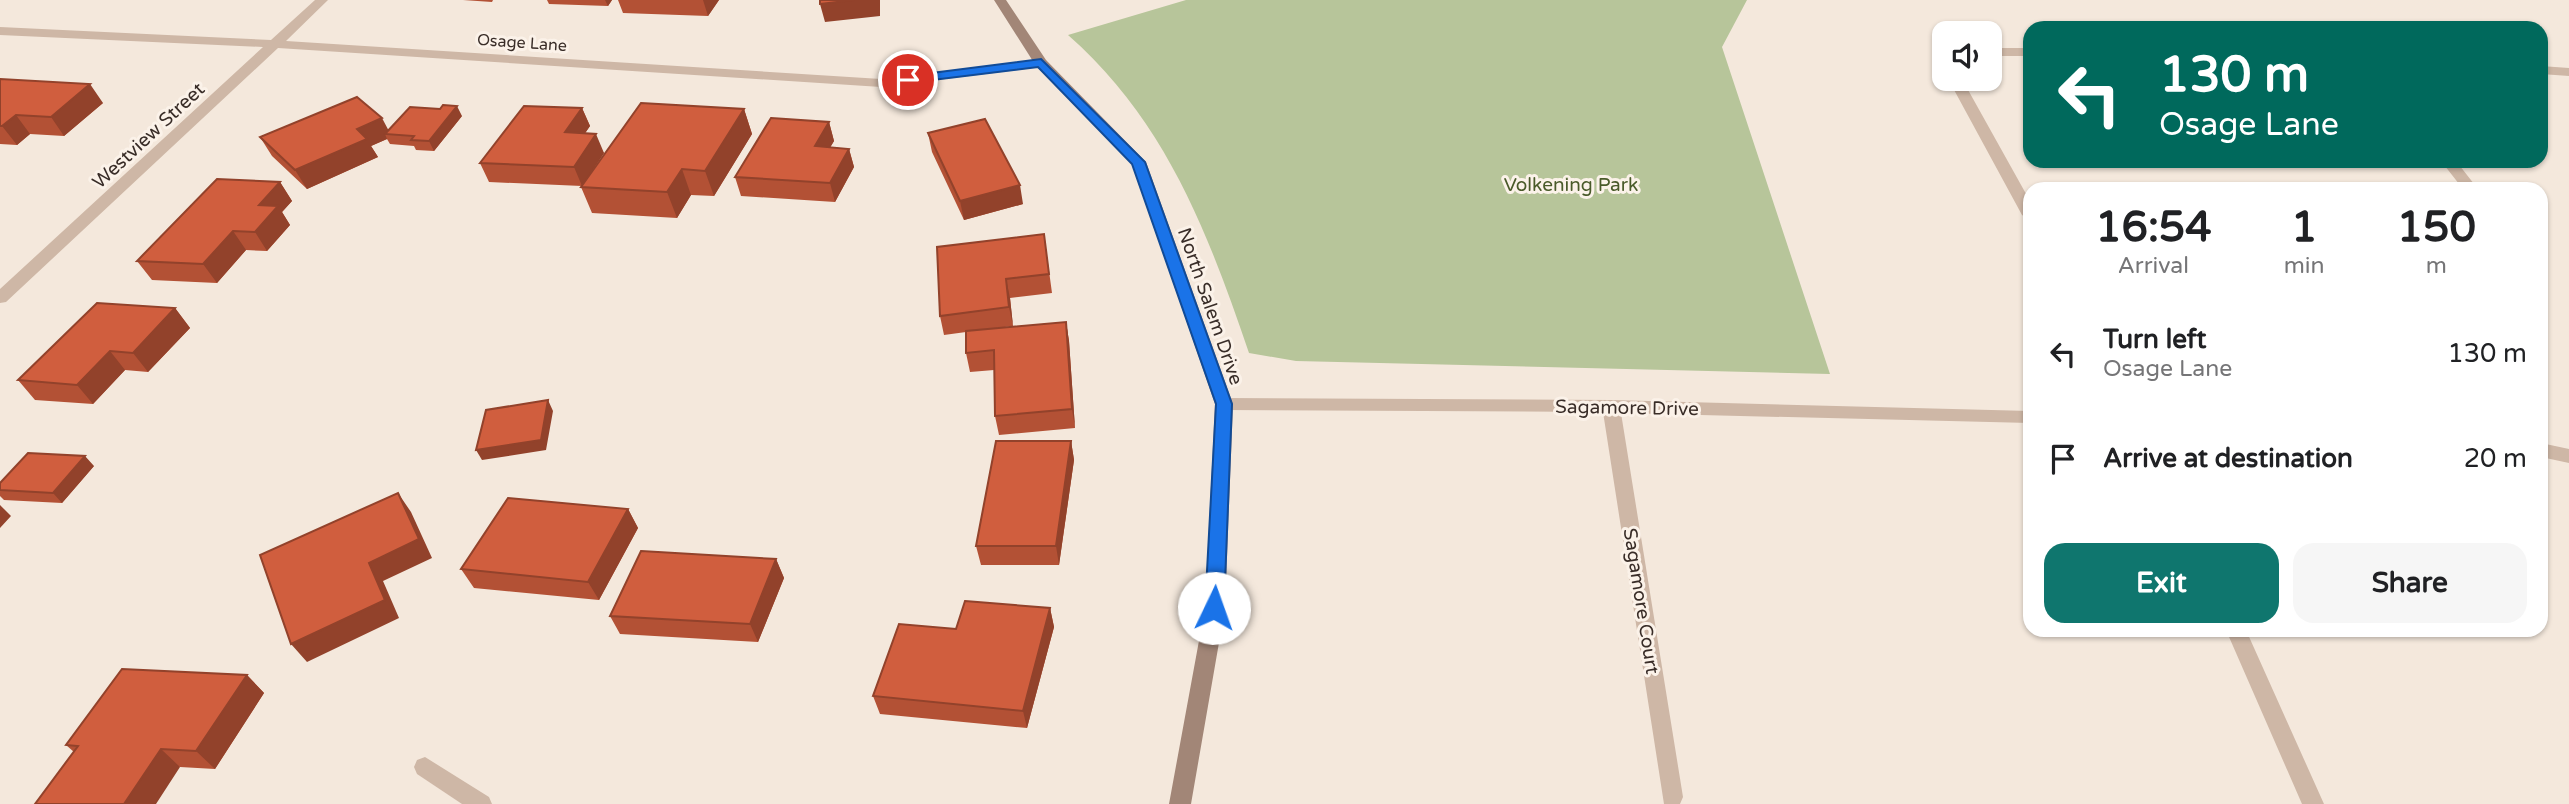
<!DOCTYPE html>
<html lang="en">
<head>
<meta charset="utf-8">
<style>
  body { margin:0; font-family:"Varela Round",sans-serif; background:#f6f6f6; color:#202124; height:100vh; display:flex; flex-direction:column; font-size:26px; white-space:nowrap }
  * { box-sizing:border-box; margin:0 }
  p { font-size:23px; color:#757577 }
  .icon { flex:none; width:38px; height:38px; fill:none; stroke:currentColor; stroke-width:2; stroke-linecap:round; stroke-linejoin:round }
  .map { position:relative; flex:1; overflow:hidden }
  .side { position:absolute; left:2023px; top:182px; width:525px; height:455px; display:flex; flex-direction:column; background:#fff; border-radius:21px; box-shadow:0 2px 5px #0004 }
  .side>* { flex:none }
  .top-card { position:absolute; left:2023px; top:21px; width:525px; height:147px; border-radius:21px; box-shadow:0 2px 5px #0004; background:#00695c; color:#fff; overflow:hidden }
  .controls { position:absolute; left:1932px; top:21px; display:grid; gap:14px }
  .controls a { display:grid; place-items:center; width:70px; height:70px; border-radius:14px; background:#fff; box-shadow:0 2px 5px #0004; font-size:35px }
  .pin { position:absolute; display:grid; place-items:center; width:60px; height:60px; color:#fff; margin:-30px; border:4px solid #fff; border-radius:50%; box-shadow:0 2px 7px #0007 }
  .me { position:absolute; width:77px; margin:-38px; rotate:3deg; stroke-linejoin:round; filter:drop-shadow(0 0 5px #0008) }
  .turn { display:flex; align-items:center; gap:24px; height:147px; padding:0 21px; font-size:32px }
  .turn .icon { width:91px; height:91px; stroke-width:2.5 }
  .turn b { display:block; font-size:49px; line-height:60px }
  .eta { display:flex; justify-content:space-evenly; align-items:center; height:119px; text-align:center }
  .eta b { font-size:42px; font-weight:700; line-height:49px }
  .primary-button { display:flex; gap:14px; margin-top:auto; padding:14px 21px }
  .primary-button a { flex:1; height:80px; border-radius:21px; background:#0f766e; color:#fff; font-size:28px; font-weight:700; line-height:80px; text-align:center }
  .primary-button a+a { background:#f6f6f6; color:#202124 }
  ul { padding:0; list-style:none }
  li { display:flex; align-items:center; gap:21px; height:105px; padding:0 21px }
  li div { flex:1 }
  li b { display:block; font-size:26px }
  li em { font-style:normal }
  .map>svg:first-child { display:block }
  .green { fill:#b7c59a }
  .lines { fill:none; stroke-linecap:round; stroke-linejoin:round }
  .street { fill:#ceb7a6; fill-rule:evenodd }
  .secondary { fill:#a28677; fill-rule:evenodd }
  .wall { fill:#b35135 }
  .shaded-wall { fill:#92422b }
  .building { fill:#d05e3e; stroke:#92422b; stroke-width:2 }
  .route { fill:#1a73e8; stroke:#114b97; stroke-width:2 }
  .labels { text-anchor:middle; stroke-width:6; stroke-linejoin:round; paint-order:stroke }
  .far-street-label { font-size:16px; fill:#392d28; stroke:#fbf2e9 }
  .street-label { font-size:19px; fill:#392d28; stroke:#fbf2e9 }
  .park-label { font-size:19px; fill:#495a29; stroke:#fbf2e9 }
</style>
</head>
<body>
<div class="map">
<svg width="2569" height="804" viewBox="0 0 2569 804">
  <rect width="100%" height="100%" fill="#f4e8dc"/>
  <!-- green -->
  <path class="green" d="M1186,0H1747L1722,47L1830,374L1296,361L1249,353C1208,233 1166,121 1068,35Z"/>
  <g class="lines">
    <!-- street -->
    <path class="street" d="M315,0H328L286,41L881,79L1041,59L1048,63L1041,67L881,87L278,48L6,302L0,303V289L263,47L0,35V27L271,40Z
      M1990,48H2030V56H1990Z
      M2541,66L2569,68V76L2541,74Z
      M1954,79H1968L1967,88L2030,201V220L2022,215L1953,88Z
      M2441,161H2456L2478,189H2463Z
      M1224,398L1611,400L2030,411V423L1621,413L1683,797L1680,804H1664L1603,412L1224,410L1215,404Z
      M2541,443L2569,449V463L2541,457Z
      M2226,630H2246L2324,804H2302Z
      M425,757L489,797L492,804H462L417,774L414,767L417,760Z"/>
    <!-- secondary -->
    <path class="secondary" d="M994,0H1006L1046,60L1146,162L1233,404L1225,608L1191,804H1169L1205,608L1215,404L1132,163L1036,66Z"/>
  </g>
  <!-- wall -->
  <path class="wall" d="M463,0H493L492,2Z
    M547,0H612L608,6L549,4Z
    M618,0H719L708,16L623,13Z
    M0,79L103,103L64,136L30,134L17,145L0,144Z
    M582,108L590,126L585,133L604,153L582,186L489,182L480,163Z
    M744,109L752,134L714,196L691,195L677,218L592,213L581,187Z
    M462,116L434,151L416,150L414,146L390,144L387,139L371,146L378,157L307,189L272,156L260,137L388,130Z
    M829,122L834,141L830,147L849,149L854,167L835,202L741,196L735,177Z
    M928,133L1023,204L964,220L932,152Z
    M280,182L292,201L282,212L290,225L267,251L246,250L217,283L152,280L137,261Z
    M1044,234L1052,293L1010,298L1013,326L980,330L1066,322L1069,341L1075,428L999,435L995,416L994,370L970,372L966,353V332L944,335L940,316Z
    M175,308L190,328L148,372L125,370L93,404L35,400L18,380Z
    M1071,441L1074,460L1059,565H981L976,546Z
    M94,466L62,503L4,500L0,496V483Z
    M628,509L638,528L599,600L474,588L461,569Z
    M776,559L784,578L758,642L620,634L610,616Z
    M1050,608L1054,627L1027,728L880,714L873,696L956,629Z
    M247,675L264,693L215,769L180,767L74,752L66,745Z"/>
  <!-- shaded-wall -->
  <path class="shaded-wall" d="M605,0H612L608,6Z
    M703,0H719L708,16Z
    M854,0H880V16L825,22L820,4Z
    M90,84L103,103L64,136L51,117Z
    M457,106L462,116L434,151L429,141Z
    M582,108L590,126L573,151L565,132Z
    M744,109L752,134L714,196L705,171Z
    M16,115L30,134L17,145L2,126Z
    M382,118L391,135L385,134L387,139L371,146L378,157L307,189L295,170L357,129Z
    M829,122L834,141L820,165L815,146Z
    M596,134L604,153L582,186L574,167Z
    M849,149L854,167L835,202L830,183Z
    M682,169L691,195L677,218L667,192Z
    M280,182L292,201L282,212L290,225L267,251L255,232L259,205Z
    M1020,185L1023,204L964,220L960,201Z
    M233,231L246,250L217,283L203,264Z
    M1006,279L1010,298L1013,326L1009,307Z
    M175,308L190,328L148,372L133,353Z
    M1066,322L1069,341L1075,428L1072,409Z
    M110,351L125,370L93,404L77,385Z
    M548,400L553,411L546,450L482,460L476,450Z
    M1071,441L1074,460L1059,565L1056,546Z
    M85,456L94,466L62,503L53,493Z
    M398,493L411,512L432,558L383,581L399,618L307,662L291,644Z
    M0,505L11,516L0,528Z
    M628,509L638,528L599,600L588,582Z
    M776,559L784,578L758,642L750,624Z
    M1050,608L1054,627L1027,728L1023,711Z
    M247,675L264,693L215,769L196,751Z
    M161,749L180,767L156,804H124Z"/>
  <!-- building -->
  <path class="building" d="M820,0H854L820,4Z
    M0,79L90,84L51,117L16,115L2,126H0Z
    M357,97L382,118L357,129L367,139L295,170L260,137Z
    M641,103L744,109L705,171L682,169L667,192L581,187Z
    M443,105L457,106L429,141L411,140L414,136L385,134L410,107L440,109Z
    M524,106L582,108L565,132L596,134L574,167L480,163Z
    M771,118L829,122L815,146L849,149L830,183L735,177Z
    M985,119L1020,185L960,201L928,133Z
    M217,179L280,182L259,205L278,206L255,232L233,231L203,264L137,261Z
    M1044,234L1049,274L1006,279L1009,307L940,316L937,247Z
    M97,303L175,308L133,353L110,351L77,385L18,380Z
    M1066,322L1072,409L995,416L994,350L966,353V331Z
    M548,400L541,440L476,450L486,410Z
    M996,441H1071L1056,546H976Z
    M28,453L85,456L53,493L0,490V483Z
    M398,493L419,539L369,563L385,600L291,644L260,555Z
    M508,498L628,509L588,582L461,569Z
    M641,551L776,559L750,624L610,616Z
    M965,601L1050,608L1023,711L873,696L899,624L956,629Z
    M122,669L247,675L196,751L161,749L124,804H35L78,746L66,745Z"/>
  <!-- route -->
  <path class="route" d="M1041,59L1145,162L1232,404L1224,608L1214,615L1205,608L1216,404L1132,164L1038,67L908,83L902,80L908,76Z"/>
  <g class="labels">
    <!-- far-street labels -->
    <g class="far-street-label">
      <text transform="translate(522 42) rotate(4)" y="6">Osage Lane</text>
    </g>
    <!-- street labels -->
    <g class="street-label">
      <text transform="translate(148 135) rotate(-43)" y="7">Westview Street</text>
      <text transform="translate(1211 306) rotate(71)" y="7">North Salem Drive</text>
      <text transform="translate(1627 407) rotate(1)" y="7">Sagamore Drive</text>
      <text transform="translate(1642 601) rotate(81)" y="7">Sagamore Court</text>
    </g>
    <!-- park labels -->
    <g class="park-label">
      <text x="1571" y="191">Volkening Park</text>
    </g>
  </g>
</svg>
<div class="controls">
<a><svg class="icon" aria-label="sound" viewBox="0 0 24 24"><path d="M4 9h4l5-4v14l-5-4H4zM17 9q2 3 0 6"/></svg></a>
</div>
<div class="pin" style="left:908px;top:80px;background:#d93025"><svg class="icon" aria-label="arrive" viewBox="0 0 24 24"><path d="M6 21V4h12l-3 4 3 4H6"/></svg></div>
<svg class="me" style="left:1214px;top:608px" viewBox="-20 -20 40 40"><circle r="19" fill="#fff"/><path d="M0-13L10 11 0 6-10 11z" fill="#1a73e8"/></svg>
<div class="top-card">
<div class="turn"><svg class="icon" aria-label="left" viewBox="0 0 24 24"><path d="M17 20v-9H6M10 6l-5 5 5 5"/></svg><div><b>130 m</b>Osage Lane</div></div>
</div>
<section class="side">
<div class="eta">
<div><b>16:54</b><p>Arrival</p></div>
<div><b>1</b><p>min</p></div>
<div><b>150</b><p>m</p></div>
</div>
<ul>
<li><svg class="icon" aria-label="left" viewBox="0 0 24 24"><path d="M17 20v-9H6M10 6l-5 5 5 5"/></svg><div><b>Turn left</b><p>Osage Lane</p></div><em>130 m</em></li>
<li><svg class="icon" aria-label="arrive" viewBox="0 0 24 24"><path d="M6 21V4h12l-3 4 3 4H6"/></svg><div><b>Arrive at destination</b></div><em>20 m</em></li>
</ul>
<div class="primary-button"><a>Exit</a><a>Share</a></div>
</section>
</div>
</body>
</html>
